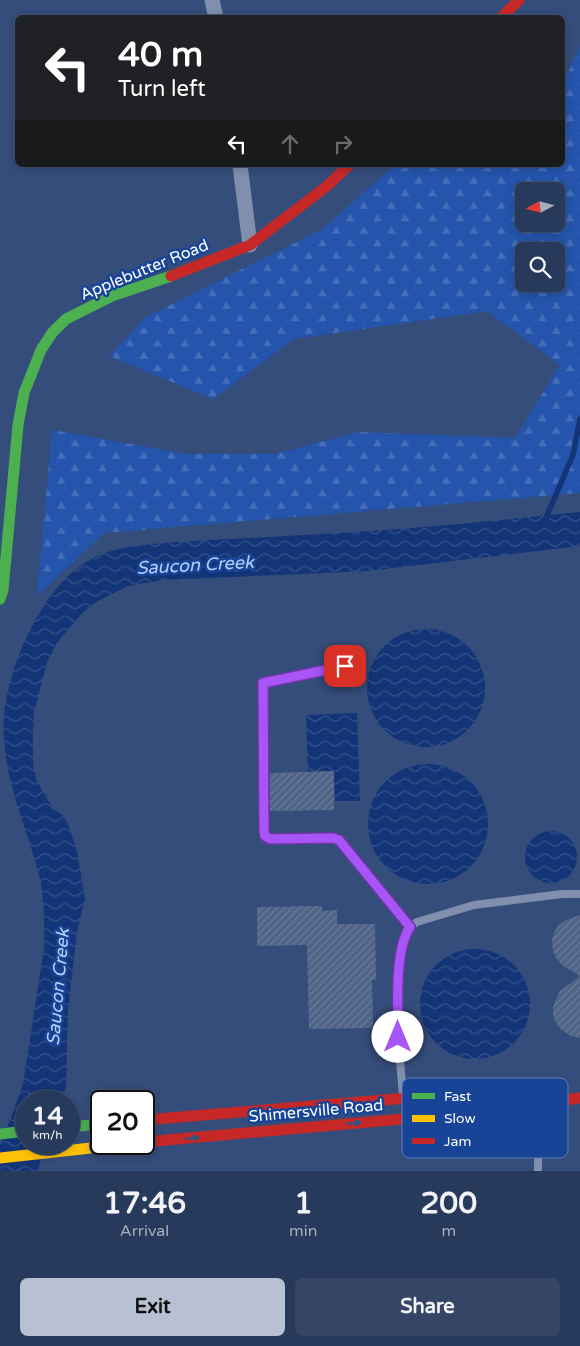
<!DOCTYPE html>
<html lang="en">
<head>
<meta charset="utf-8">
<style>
  body { margin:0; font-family:"Varela Round",sans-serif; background:#344565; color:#f1f3f6; height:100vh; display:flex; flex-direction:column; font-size:19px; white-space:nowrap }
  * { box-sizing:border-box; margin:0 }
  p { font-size:16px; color:#a5adbb }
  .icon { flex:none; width:28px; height:28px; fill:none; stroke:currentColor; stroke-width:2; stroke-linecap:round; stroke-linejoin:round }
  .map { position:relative; height:1171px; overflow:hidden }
  .side { display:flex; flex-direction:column; background:#283a5c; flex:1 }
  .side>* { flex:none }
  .banner { position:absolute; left:15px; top:15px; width:550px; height:152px; border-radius:8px; box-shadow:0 2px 8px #0003,0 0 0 1px #445472; background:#202124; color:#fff; overflow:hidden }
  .needle { width:32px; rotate:263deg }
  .tools { position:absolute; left:515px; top:182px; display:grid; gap:10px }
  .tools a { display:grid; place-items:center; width:50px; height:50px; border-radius:8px; background:#283a5c; box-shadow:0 2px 8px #0003,0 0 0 1px #445472; font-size:25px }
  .speed { position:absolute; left:15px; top:1090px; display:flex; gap:10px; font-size:25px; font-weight:700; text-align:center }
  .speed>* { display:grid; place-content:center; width:65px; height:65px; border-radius:50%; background:#283a5c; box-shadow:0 2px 8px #0003,0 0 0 1px #445472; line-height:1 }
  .speed small { font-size:12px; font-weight:400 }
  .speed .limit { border:2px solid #111; border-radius:8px; background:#fff; color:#111 }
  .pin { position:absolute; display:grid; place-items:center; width:42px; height:42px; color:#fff; margin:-21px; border-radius:10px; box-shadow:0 2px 8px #0006 }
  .me { position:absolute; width:55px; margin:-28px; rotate:0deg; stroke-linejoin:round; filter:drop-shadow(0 0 4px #0008) }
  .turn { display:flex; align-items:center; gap:18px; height:105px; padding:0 20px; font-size:22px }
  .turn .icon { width:65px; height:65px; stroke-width:2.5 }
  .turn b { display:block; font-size:35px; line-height:42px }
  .lanes { display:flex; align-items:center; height:48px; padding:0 20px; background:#0003; justify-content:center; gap:25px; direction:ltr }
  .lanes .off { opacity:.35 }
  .eta { display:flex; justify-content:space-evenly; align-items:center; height:85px; text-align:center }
  .eta b { font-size:30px; font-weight:700; line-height:35px }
  .cta { display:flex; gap:10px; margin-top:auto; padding:10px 20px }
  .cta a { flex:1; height:58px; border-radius:8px; background:#b8c1d1; color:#111; font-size:20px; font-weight:700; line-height:58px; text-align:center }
  .cta a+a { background:#344565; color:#f1f3f6 }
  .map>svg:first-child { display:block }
  .forest { fill:url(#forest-firs); fill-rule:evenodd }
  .water { fill:url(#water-waves) }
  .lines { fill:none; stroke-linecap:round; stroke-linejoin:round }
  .stream { stroke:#133476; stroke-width:5.5 }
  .building { fill:url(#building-hatch) }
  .lane { stroke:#808fad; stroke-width:8 }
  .street { stroke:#808fad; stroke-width:15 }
  .fast { stroke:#4caf50; stroke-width:11 }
  .slow { stroke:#ffc107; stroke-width:11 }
  .jam { stroke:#c62828; stroke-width:11 }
  .oneway { fill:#22598a }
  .route-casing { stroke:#6d37a1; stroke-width:12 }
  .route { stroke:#a855f7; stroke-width:9 }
  .labels { text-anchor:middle; stroke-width:5; stroke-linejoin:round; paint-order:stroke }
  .street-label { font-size:16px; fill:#fff; stroke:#184498 }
  .water-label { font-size:18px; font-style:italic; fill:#b9d0f8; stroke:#184498 }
  .key { fill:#184498; stroke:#5d7cb7; stroke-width:1 }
  .key-label { font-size:14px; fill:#fff }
</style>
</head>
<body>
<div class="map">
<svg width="580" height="1171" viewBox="0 0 580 1171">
  <defs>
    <pattern id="forest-firs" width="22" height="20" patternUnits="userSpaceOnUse" patternTransform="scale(1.25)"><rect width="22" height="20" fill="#2454ab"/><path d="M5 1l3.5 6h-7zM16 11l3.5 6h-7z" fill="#456eb8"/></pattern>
    <pattern id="water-waves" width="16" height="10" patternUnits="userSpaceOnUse" patternTransform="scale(1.25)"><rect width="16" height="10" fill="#133476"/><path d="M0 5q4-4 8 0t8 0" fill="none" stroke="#36528b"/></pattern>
    <pattern id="building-hatch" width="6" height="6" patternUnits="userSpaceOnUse" patternTransform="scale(1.25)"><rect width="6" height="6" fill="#506488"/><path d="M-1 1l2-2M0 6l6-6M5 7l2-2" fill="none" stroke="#6a7b9a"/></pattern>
  </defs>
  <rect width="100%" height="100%" fill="#354d7b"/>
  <!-- forest -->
  <path class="forest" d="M580,46V493L104,533L37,596L52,430L187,454H275L358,432L515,438L560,365L487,311L294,339L213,399L109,356L146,317L321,230L395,165H562L563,84ZM524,191H556V224H524ZM524,251H556V284H524Z"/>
  <!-- water -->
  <path class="water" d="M580,512V546L368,571L162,580L128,586L98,601L83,612L57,643L47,662L34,712L33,733V766L37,781L53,809L62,814L68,824L77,851L85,899L77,932L68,1010L66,1087L62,1101H26V1144H45L38,1171H0V1144L11,1118L23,1084L44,948C44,925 45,898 39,875C25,821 0,773 4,715C10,661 44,582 95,557C123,544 164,543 195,541C242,538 290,536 337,533C418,529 499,520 580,512Z
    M367 688a59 59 0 1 1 118 0a59 59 0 1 1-118 0Z
    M357,713L360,801H335L334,771L308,772L306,715Z
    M368 824a60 60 0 1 1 120 0a60 60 0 1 1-120 0Z
    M525 857a26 26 0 1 1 52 0a26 26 0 1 1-52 0Z
    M420 1004a55 55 0 1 1 110 0a55 55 0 1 1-110 0Z"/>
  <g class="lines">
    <!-- stream -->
    <path class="stream" d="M545,520L573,455L580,419"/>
  </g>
  <!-- building -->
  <path class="building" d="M334,771V810L270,811V773Z
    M322,906V911L337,910V924H375L376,980H372L373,1028L309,1029L307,945L257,946V907Z
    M580,915V976L562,965L556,958L553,950L552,941L554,932L559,925L566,920Z
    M580,976V1038L571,1036L563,1031L557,1025L553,1016V1007L556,999L560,991Z"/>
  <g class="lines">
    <!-- lane -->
    <path class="lane" d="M345,666L263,683L265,836L270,839L333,837L339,840L410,927
      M403,1096L398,1037V978L404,936L410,927L417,922L474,905L562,894H580
      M538,1171L539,1106"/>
    <!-- street -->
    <path class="street" d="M212,0L216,18
      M240,165L250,245"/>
    <!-- fast -->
    <path class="fast" d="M0,599L3,590L18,425L24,393L41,350L52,333L66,319L112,296L171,276
      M69,1127L101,1124
      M0,1134L26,1131"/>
    <!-- slow -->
    <path class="slow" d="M456,1094L488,1093L542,1094
      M0,1158L127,1144"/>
    <!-- jam -->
    <path class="jam" d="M501,18L519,0
      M171,276L250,245L327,186L349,165
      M144,1120L456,1094
      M144,1142L482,1112L580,1098"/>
  </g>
  <!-- one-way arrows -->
  <defs><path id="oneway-solid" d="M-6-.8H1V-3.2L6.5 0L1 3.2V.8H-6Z" transform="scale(1.25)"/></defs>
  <g class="oneway">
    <use href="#oneway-solid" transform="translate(354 1123) rotate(-5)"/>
    <use href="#oneway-solid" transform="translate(192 1138) rotate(-5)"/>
  </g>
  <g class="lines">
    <!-- route casing -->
    <g class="route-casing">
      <path id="route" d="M345,666L263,683L264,831L265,836L270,839L333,838L339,840L410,927C394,951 398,1007 398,1037"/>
    </g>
    <!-- route -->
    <use href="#route" class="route"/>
  </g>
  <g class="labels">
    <!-- street labels -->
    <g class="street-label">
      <text transform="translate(144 269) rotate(-22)" y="6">Applebutter Road</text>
      <text transform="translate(316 1110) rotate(-5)" y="6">Shimersville Road</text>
    </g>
    <!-- water labels -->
    <g class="water-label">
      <text transform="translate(195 565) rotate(-3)" y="6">Saucon Creek</text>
      <text transform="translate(58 987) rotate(-85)" y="6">Saucon Creek</text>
    </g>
  </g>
  <!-- legend -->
  <rect x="402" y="1078" width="166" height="80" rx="8" class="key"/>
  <rect x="412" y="1093" width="23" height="6" fill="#4caf50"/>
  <rect x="412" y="1115" width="23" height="7" fill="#ffc107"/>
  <rect x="412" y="1138" width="23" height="6" fill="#c62828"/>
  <g class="key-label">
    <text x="444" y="1101">Fast</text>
    <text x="444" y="1123">Slow</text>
    <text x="444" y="1146">Jam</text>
  </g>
</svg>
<div class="tools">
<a><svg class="needle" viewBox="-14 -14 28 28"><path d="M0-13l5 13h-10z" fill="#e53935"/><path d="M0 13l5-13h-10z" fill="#a5adbb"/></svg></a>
<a><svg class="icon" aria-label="search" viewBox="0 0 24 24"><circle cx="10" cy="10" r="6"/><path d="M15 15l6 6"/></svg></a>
</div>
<div class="speed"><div>14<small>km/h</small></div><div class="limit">20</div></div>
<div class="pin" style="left:345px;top:666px;background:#d93025"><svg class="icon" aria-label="arrive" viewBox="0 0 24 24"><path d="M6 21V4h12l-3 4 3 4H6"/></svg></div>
<svg class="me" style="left:398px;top:1037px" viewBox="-20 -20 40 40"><circle r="19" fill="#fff"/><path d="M0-13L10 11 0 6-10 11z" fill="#a855f7"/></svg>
<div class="banner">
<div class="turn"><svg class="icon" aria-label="left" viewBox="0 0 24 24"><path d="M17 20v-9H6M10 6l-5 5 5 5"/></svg><div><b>40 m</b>Turn left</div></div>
<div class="lanes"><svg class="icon" aria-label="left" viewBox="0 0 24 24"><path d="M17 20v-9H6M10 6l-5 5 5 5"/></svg><svg class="icon off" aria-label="ahead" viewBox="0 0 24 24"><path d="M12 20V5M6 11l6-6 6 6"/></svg><svg class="icon off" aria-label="right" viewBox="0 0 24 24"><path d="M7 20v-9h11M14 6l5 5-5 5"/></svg></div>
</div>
</div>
<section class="side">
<div class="eta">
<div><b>17:46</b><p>Arrival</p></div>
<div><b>1</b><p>min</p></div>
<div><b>200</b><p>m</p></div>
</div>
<div class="cta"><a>Exit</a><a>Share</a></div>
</section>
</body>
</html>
